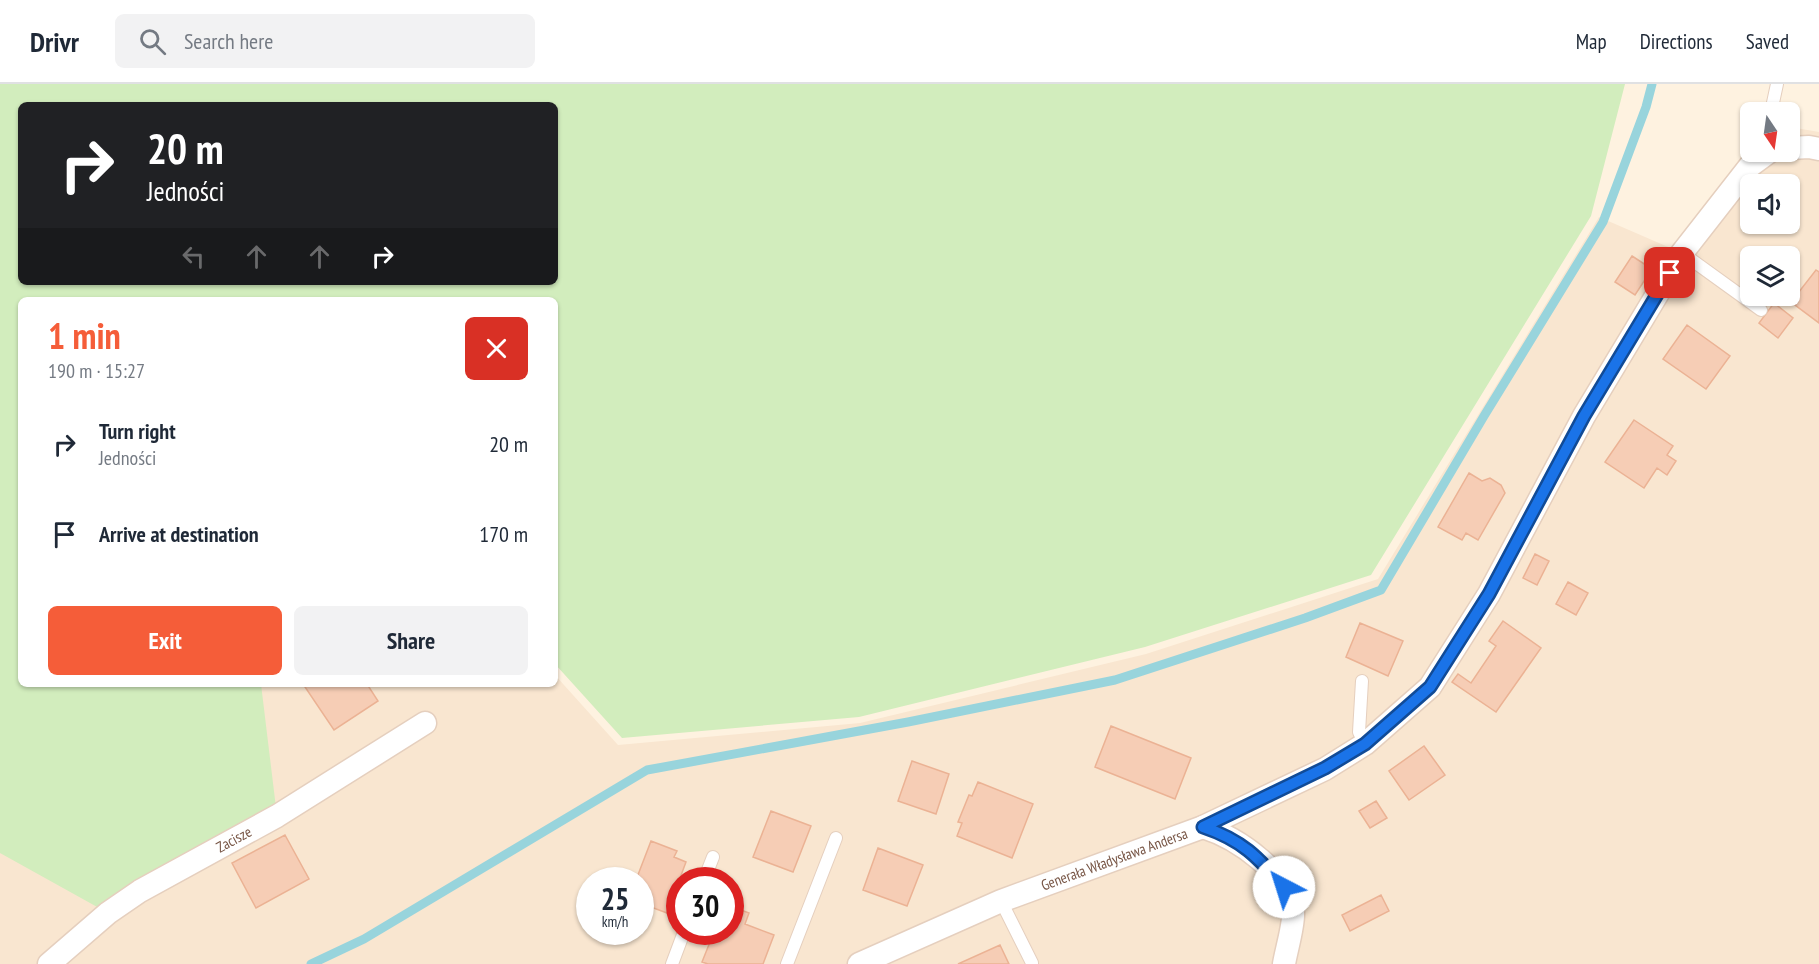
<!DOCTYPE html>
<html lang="en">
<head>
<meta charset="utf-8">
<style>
  body { margin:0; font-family:"PT Sans Narrow",sans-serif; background:#f2f2f3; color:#1f2937; height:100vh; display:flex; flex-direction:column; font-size:22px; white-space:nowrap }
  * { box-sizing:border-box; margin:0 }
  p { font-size:20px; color:#747a83 }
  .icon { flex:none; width:33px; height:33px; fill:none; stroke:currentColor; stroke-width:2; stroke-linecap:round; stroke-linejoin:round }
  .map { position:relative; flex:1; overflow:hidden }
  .side { position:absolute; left:18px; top:213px; width:540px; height:390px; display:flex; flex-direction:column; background:#fff; border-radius:9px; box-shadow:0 2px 4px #0004 }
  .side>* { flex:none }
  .banner { position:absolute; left:18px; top:18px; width:540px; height:183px; border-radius:9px; box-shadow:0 2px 4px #0004; background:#202124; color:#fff; overflow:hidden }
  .needle { width:39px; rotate:167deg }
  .controls { position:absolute; left:1740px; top:18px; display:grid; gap:12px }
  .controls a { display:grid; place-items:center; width:60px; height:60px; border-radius:9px; background:#fff; box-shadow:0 2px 4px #0004; font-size:30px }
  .speed { position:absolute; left:576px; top:783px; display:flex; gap:12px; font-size:30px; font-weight:700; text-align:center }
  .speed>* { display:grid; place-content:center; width:78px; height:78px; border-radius:50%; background:#fff; box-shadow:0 2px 4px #0004; line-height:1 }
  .speed small { font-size:15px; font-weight:400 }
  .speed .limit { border:9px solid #d22; background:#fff; color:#111 }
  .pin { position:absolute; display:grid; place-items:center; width:51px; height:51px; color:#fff; margin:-26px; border-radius:12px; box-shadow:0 3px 9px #0006 }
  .me { position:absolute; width:66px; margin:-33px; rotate:320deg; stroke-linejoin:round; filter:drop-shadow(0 0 4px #0008) }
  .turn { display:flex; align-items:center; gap:21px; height:126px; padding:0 30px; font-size:27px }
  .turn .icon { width:78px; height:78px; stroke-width:2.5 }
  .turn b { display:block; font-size:42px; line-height:51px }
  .lanes { display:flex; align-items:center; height:57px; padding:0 30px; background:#0003; justify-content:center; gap:30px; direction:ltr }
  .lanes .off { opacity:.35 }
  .round { display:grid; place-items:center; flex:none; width:63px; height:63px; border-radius:9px; background:#f2f2f3 }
  .summary { display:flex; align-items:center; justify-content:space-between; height:102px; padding:0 30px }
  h1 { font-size:36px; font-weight:800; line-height:45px; color:#f55d39 }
  .button { display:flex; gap:12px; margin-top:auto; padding:12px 30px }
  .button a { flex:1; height:69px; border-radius:9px; background:#f55d39; color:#fff; font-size:24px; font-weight:800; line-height:69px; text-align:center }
  .button a+a { background:#f2f2f3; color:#1f2937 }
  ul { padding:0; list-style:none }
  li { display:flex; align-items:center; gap:18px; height:90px; padding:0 30px }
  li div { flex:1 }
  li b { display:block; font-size:22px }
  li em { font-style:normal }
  header { display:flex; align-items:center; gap:36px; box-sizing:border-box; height:84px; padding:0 30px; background:#fff; border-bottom:2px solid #e0e1e3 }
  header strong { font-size:28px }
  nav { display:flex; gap:33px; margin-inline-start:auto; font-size:21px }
  .search { width:420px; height:54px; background:#f2f2f3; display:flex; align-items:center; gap:15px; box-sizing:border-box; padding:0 21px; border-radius:9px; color:#747a83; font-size:22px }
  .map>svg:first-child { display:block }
  .residential { fill:#f9e6d0; fill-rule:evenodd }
  .green { fill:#d2edbd; fill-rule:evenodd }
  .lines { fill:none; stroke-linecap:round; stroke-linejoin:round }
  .stream { stroke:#98d4dc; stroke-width:9 }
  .building { fill:#f6cdb5; stroke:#ebb294; stroke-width:1.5 }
  .service-casing { stroke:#e5cfbe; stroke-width:14 }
  .minor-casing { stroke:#e5cfbe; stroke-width:25 }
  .service { stroke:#fff; stroke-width:12 }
  .minor { stroke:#fff; stroke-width:22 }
  .route-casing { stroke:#114b97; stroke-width:15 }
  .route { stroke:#1a73e8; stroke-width:10 }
  .labels { text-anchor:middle; stroke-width:4.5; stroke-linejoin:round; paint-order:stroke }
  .street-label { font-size:15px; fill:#775545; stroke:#fff5e8 }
</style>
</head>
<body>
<header>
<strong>Drivr</strong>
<div class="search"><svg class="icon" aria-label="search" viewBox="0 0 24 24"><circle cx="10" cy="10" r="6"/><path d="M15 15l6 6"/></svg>Search here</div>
<nav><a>Map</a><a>Directions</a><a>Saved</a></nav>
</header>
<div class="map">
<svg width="1819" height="880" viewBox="0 0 1819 880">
  <rect width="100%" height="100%" fill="#fef2e0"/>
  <!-- residential -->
  <path class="residential" d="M1790,43L1819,48V880H0V415L21,600H555V591L618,661L860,639L1146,570L1378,495L1599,133L1682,169L1750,67L1790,68ZM1750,100H1790V140H1750ZM1750,172H1790V212H1750ZM590,796H640V848H590ZM680,796H730V848H680Z"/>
  <!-- green -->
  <path class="green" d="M0,0H1625L1591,132L1371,491L1145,563L859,633L622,654L555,580V216H21V600H261L277,732L108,829L0,769ZM21,21H555V198H21Z"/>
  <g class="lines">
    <!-- stream -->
    <path class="stream" d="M311,880L364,855L647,686L908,638L1115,596L1305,534L1381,506L1484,332L1603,138L1646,23L1652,0"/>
  </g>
  <!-- building -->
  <path class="building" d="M1632,172L1652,185L1635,211L1615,198Z
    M1816,186L1819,188V239L1791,218Z
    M1774,219L1793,234L1778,254L1759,239Z
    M1687,241L1730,272L1706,305L1663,275Z
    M1634,336L1673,362L1667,371L1676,377L1667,391L1657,384L1644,404L1605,378Z
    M1469,389L1482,397L1490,394L1501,401L1505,409L1478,456L1466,449L1462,456L1438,443Z
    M1535,470L1549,477L1537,501L1523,494Z
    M1568,498L1588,509L1576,531L1556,520Z
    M1503,537L1541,564L1496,628L1452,598L1458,590L1471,599L1496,562L1489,557Z
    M1360,539L1403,557L1388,592L1346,573Z
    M303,600H367L378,617L334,646Z
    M1111,642L1191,674L1175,715L1095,683Z
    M1424,662L1445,691L1409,716L1389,687Z
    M912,677L949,690L936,730L898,717Z
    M978,698L1033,720L1012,774L957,752L962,739L958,738L969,711L972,712Z
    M1376,717L1387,734L1370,744L1359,727Z
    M771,727L811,742L793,788L753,773Z
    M285,751L309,795L256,824L232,779Z
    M651,757L677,767L674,773L686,778L667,829L640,819V796H636Z
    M878,764L923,781L907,822L863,806Z
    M1381,811L1389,827L1350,847L1342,831Z
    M730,822L749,829L745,840L774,851L763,880H708L702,878L714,848H730Z
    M1000,861L1009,880H958Z"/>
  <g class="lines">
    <!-- service casing -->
    <g class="service-casing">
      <path id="service" d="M1771,28L1777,0
        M1682,169L1761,226
        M1362,597L1359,648L1365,660
        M704,796L713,773
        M1001,817L1032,879
        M672,880L684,848
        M787,880L836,754"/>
    </g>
    <!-- minor casing -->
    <g class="minor-casing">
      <g id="minor">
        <path d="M1790,64L1809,63L1819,65"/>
        <path d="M1203,743C1238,754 1289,789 1293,829C1294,841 1286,867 1284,880"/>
        <path id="s1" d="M49,880L108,829L140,807L277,732L425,639"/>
        <path id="s2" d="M859,880L1001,817L1203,743L1325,685L1365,660L1430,603L1489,510L1584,332L1682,169L1750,82L1769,68"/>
      </g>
    </g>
    <!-- service -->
    <use href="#service" class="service"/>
    <!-- minor -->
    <use href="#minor" class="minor"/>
  </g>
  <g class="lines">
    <!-- route casing -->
    <g class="route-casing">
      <path id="route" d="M1284,803C1258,773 1242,756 1203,743L1325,684L1365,660L1430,603L1489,510L1584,332L1670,189"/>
    </g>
    <!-- route -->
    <use href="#route" class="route"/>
  </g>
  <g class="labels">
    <!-- street labels -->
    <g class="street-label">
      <text dy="5" stroke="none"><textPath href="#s1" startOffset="224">Zacisze</textPath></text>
      <text dy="5" stroke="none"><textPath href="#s2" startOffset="276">Generała Władysława Andersa</textPath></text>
    </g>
  </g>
</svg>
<div class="controls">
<a><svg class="needle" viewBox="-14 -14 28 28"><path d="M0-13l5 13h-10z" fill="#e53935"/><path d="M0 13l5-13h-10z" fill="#747a83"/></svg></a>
<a><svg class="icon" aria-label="sound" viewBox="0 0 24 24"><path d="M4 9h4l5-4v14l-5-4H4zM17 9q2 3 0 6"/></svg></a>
<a><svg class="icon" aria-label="layers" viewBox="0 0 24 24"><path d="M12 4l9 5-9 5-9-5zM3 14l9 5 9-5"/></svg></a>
</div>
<div class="speed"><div>25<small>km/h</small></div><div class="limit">30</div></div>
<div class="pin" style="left:1670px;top:189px;background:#d93025"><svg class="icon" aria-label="arrive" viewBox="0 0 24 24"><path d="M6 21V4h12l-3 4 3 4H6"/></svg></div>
<svg class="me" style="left:1284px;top:803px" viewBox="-20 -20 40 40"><circle r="19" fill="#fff"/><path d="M0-13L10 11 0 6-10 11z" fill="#1a73e8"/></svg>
<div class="banner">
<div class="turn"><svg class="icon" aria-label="right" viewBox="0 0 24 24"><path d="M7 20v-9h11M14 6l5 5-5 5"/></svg><div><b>20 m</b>Jedności</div></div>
<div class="lanes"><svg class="icon off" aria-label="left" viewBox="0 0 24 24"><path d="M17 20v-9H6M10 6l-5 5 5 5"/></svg><svg class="icon off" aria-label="ahead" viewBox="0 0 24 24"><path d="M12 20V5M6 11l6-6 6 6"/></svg><svg class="icon off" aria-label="ahead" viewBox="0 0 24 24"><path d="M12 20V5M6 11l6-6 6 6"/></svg><svg class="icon" aria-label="right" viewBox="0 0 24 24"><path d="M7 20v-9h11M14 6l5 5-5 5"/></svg></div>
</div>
<section class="side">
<div class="summary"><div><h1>1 min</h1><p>190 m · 15:27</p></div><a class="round" style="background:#d93025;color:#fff"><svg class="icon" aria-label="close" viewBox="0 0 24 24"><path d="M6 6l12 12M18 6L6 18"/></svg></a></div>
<ul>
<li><svg class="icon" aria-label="right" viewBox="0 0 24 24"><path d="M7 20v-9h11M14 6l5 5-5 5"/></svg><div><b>Turn right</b><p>Jedności</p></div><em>20 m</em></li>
<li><svg class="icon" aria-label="arrive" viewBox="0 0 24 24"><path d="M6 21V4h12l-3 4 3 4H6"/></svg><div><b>Arrive at destination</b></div><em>170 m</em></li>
</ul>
<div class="button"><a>Exit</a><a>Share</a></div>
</section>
</div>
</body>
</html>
